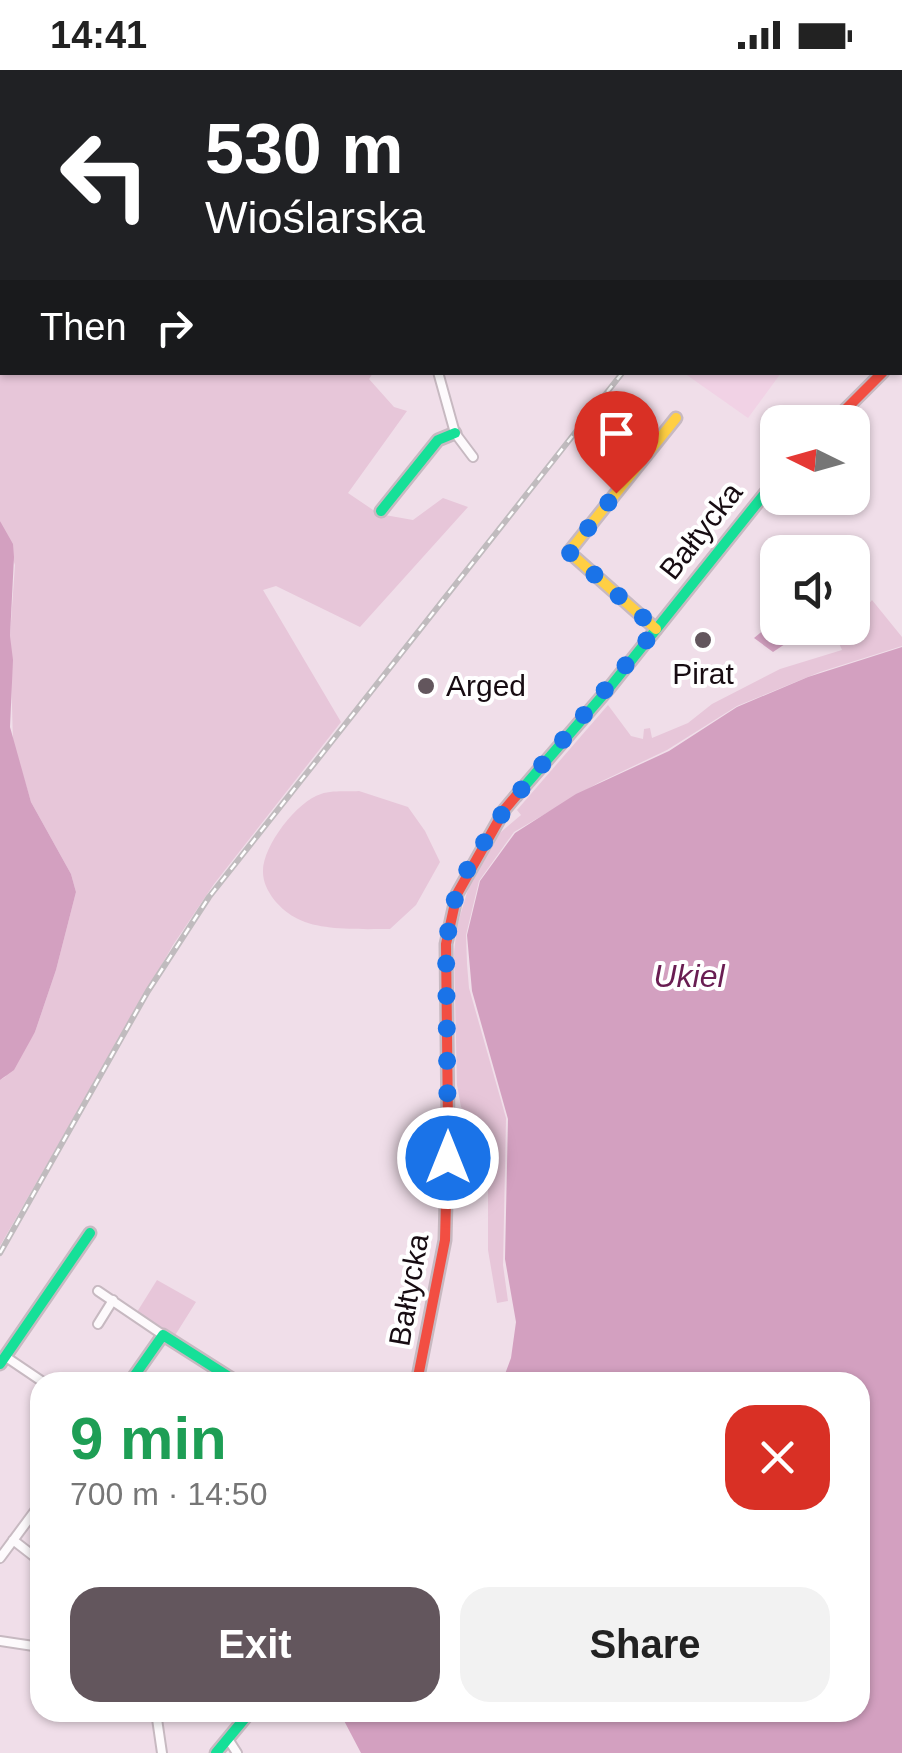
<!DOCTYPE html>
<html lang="en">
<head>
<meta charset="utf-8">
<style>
  body { margin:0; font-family:Arial,sans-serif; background:#f2f2f2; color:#222; height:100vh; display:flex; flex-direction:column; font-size:38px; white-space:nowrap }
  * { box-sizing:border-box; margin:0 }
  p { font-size:32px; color:#767676 }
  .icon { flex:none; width:55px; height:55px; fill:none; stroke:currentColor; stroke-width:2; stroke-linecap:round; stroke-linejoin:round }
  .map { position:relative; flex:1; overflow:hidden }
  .details { position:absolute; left:30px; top:1302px; width:840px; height:350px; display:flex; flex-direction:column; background:#fff; border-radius:30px; box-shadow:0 2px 8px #0004 }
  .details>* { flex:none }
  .hud { position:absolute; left:0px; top:0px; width:902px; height:305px; box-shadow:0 2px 8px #0004; background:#202124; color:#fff; overflow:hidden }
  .needle { width:65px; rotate:275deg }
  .tools { position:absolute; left:760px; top:335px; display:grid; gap:20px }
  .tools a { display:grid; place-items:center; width:110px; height:110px; border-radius:20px; background:#fff; box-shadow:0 2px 8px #0004; font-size:50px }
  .pin { position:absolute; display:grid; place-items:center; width:85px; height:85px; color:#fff; margin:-102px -42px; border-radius:50% 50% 50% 0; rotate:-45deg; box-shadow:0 0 10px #0007 }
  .pin .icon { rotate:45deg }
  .me { position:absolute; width:110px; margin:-55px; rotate:0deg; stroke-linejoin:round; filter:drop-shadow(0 0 8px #0008) }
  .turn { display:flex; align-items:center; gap:35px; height:210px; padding:0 40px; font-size:45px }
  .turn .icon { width:130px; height:130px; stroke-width:2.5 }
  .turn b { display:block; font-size:70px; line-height:85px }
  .then { display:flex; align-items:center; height:95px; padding:0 40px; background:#0003; gap:20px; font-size:38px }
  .round { display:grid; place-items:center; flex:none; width:105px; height:105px; border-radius:30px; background:#f2f2f2 }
  .summary { display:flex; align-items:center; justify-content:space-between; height:170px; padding:0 40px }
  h1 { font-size:60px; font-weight:700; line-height:75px; color:#1e9e55 }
  .action { display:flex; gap:20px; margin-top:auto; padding:20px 40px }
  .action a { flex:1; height:115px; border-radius:30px; background:#63565d; color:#fff; font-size:40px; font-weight:700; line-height:115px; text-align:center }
  .action a+a { background:#f2f2f2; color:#222 }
  .status { display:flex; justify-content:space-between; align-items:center; height:70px; padding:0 50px; background:#fff; direction:ltr }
  .status svg { height:28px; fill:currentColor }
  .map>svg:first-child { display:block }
  .built { fill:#f1d2e5 }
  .green { fill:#e7c6d9 }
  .water { fill:#d3a0c0 }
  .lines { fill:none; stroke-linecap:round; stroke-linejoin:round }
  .street-casing { stroke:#c7b9c1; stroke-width:12 }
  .fast-casing { stroke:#c7b9c1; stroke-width:15 }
  .slow-casing { stroke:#c7b9c1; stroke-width:15 }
  .jam-casing { stroke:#c7b9c1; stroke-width:15 }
  .street { stroke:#fdfafc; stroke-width:8 }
  .fast { stroke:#16e098; stroke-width:10 }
  .slow { stroke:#ffcf43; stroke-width:10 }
  .jam { stroke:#f24e42; stroke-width:10 }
  .rail-casing { stroke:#c0bbbe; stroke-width:6 }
  .rail { stroke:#fff; stroke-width:2.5; stroke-dasharray:8; stroke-linecap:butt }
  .route { stroke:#1a73e8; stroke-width:18; stroke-dasharray:0 32.4 }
  .poi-dot { fill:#63565d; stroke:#fff; stroke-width:4 }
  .labels { text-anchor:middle; stroke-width:8; stroke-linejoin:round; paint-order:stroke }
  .street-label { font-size:30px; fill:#170c12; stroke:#fff }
  .poi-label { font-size:30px; fill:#170c12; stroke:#fff }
  .water-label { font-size:32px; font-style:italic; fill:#691d52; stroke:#fff }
</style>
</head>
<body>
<div class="status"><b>14:41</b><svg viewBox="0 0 49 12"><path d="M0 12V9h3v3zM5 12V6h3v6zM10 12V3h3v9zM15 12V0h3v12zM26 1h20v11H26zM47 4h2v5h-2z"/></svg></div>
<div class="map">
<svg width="902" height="1683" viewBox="0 0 902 1683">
  <rect width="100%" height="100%" fill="#f0dee9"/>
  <!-- built -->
  <path class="built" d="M684,303V302L781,303L748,348Z"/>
  <!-- green -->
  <path class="green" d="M0,0L209,2H2V302L373,303L369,309L394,337L407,341L348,423L379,444L413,450L443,428L468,437L360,557L276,516L263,520L341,652L214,814L173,875L0,1176V1010L5,1007L35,962L56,900L76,822L71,804L31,732L13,672L10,566L15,495L0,451Z
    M872,530L902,567V576L820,602L737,636L667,680L598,713L514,762L479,811L466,865L467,894L469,918L506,1048L503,1195L508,1231L497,1233L488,1180V1064L461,1037L457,1015L454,883L457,856L468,819L494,768L521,745L517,740L608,635L631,666L643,669L644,659L650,658L652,668L688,653L712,634L780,599L842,580L835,564L836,558H852L853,541L866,537Z
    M359,721L408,737L425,761L440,792L416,835L390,859C364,859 321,861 298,849C281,841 263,821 263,802C262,777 297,731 321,724C332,720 348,722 359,721Z
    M157,1210L196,1232L174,1267L137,1242Z"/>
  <!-- water -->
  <path class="water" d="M0,451L13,474L14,487L10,566L13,590L10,657L31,732L71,804L76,822L56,900L35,962L14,1000L0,1010Z
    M777,549L778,558H796L803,562L773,582L754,568Z
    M902,577V1683H361L340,1643L860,1642V1312H502L511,1288L516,1252L505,1189L508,1049L472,921L467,865L480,811L515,763L576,724L669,681L737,637L808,607Z"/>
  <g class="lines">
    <!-- street casing -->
    <g class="street-casing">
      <path id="street" d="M858,0L861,2
        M557,2L559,0
        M900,20L902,17
        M900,44H902
        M900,166L902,165
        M900,226L902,227
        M438,302L455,363L473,387
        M98,1221L163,1265
        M98,1254L113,1230
        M6,1287L43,1312
        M13,1470L40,1491
        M0,1488L40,1434
        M0,1571L40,1577
        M156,1642L162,1683
        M228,1669L237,1683"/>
    </g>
    <!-- fast casing -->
    <g class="fast-casing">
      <path id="fast" d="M900,287L902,285
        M381,441L438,370L455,363
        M516,726L610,617L778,407
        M0,1294L90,1163
        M130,1312L163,1265L237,1312
        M216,1683L250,1642"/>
    </g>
    <!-- slow casing -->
    <g class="slow-casing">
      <path id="slow" d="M656,559L569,482L676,348"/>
    </g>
    <!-- jam casing -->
    <g class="jam-casing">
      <path id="jam" d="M833,352L883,302
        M417,1312L445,1170L448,1055L446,874L457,824L505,739L516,726"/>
    </g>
    <!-- street -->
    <use href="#street" class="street"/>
    <!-- fast -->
    <use href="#fast" class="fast"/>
    <!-- slow -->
    <use href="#slow" class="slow"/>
    <!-- jam -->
    <use href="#jam" class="jam"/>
    <!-- rail casing -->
    <g class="rail-casing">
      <path id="rail" d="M861,2L863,0
        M0,1183L148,921L209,827L623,302"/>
    </g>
    <!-- rail -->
    <use href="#rail" class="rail"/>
  </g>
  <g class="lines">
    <!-- route -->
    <path class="route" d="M448,1088L446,874L453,834L468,798L505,739L656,559L569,482L616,423"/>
  </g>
  <!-- markers -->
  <g class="poi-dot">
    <circle cx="703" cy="570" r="10"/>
    <circle cx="426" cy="616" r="10"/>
  </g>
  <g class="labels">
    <!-- street labels -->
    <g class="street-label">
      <text transform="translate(701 461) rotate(-52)" y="10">Bałtycka</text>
      <text transform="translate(409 1220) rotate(-80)" y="10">Bałtycka</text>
    </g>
    <!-- poi labels -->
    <g class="poi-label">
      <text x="703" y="614">Pirat</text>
      <text x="446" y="626" text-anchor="start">Arged</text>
    </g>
    <!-- water labels -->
    <g class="water-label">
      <text x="689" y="917">Ukiel</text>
    </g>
  </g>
</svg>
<div class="tools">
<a><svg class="needle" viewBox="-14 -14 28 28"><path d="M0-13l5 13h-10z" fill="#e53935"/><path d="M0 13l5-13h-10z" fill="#767676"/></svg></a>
<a><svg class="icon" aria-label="sound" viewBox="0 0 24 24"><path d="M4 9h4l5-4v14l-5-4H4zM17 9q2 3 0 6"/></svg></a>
</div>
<div class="pin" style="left:616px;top:423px;background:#d93025"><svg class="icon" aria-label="arrive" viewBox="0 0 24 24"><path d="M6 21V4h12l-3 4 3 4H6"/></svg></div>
<svg class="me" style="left:448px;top:1088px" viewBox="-20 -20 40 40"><circle r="17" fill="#1a73e8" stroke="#fff" stroke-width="3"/><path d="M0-11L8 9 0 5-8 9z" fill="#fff"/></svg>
<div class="hud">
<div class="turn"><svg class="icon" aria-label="left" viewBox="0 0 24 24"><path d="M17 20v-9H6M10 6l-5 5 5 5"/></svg><div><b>530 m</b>Wioślarska</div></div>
<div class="then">Then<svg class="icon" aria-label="right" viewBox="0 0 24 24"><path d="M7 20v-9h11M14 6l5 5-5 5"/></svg></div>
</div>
<section class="details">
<div class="summary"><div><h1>9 min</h1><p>700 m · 14:50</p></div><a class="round" style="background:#d93025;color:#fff"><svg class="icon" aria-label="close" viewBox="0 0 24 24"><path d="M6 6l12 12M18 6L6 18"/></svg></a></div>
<div class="action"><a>Exit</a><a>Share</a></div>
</section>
</div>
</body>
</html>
